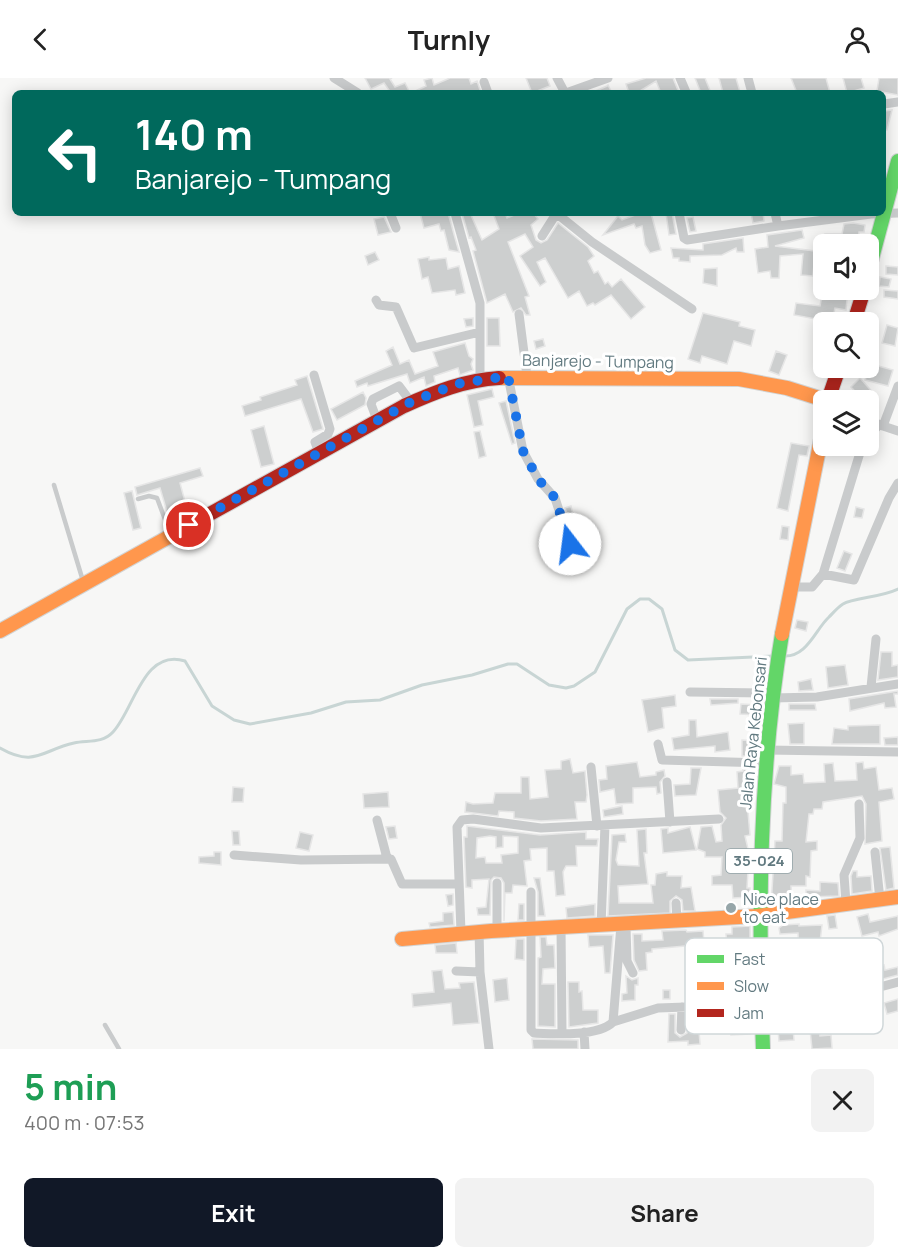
<!DOCTYPE html>
<html lang="en">
<head>
<meta charset="utf-8">
<style>
  body { margin:0; font-family:Manrope,sans-serif; background:#f2f2f2; color:#222; height:100vh; display:flex; flex-direction:column; font-size:22px; white-space:nowrap }
  * { box-sizing:border-box; margin:0 }
  p { font-size:20px; color:#767676 }
  .icon { flex:none; width:33px; height:33px; fill:none; stroke:currentColor; stroke-width:2; stroke-linecap:round; stroke-linejoin:round }
  .map { position:relative; height:971px; overflow:hidden }
  .panel { display:flex; flex-direction:column; background:#fff; flex:1 }
  .panel>* { flex:none }
  .hud { position:absolute; left:12px; top:12px; width:874px; height:126px; border-radius:9px; box-shadow:0 3px 15px #0003; background:#00695c; color:#fff; overflow:hidden }
  .tools { position:absolute; left:813px; top:156px; display:grid; gap:12px }
  .tools a { display:grid; place-items:center; width:66px; height:66px; border-radius:9px; background:#fff; box-shadow:0 3px 15px #0003; font-size:30px }
  .pin { position:absolute; display:grid; place-items:center; width:51px; height:51px; color:#fff; margin:-26px; border:3px solid #fff; border-radius:50%; box-shadow:0 2px 6px #0007 }
  .me { position:absolute; width:66px; margin:-33px; rotate:345deg; stroke-linejoin:round; filter:drop-shadow(0 0 4px #0008) }
  .turn { display:flex; align-items:center; gap:21px; height:126px; padding:0 24px; font-size:27px }
  .turn .icon { width:78px; height:78px; stroke-width:2.5 }
  .turn b { display:block; font-size:42px; line-height:51px }
  .round { display:grid; place-items:center; flex:none; width:63px; height:63px; border-radius:9px; background:#f2f2f2 }
  .headline { display:flex; align-items:center; justify-content:space-between; height:102px; padding:0 24px }
  h1 { font-size:36px; font-weight:700; line-height:45px; color:#1e9e55 }
  .cta { display:flex; gap:12px; margin-top:auto; padding:12px 24px }
  .cta a { flex:1; height:69px; border-radius:9px; background:#111827; color:#fff; font-size:24px; font-weight:700; line-height:69px; text-align:center }
  .cta a+a { background:#f2f2f2; color:#222 }
  header { display:flex; justify-content:space-between; align-items:center; height:78px; padding:0 24px; background:#fff; font-size:27px; font-weight:700 }
  .map>svg:first-child { display:block }
  .lines { fill:none; stroke-linecap:round; stroke-linejoin:round }
  .stream { stroke:#c8d5d4; stroke-width:3 }
  .building { fill:#cdcfcf; stroke:#e6e6e6; stroke-width:1.5; fill-rule:evenodd }
  .fast-casing { stroke:#d2d4d4; stroke-width:16 }
  .slow-casing { stroke:#d2d4d4; stroke-width:16 }
  .jam-casing { stroke:#d2d4d4; stroke-width:16 }
  .lane { stroke:#c9cbcc; stroke-width:4.5 }
  .street { stroke:#c9cbcc; stroke-width:9 }
  .fast { stroke:#63d668; stroke-width:14 }
  .slow { stroke:#ff974d; stroke-width:14 }
  .jam { stroke:#b3261e; stroke-width:14 }
  .route { stroke:#1a73e8; stroke-width:10; stroke-dasharray:0 18 }
  .poi-dot { fill:#96a6a9; stroke:#fff; stroke-width:2 }
  .labels { text-anchor:middle; stroke-width:6; stroke-linejoin:round; paint-order:stroke }
  .shield { fill:#fff; stroke:#91a2a6; stroke-width:1.5 }
  .shield-label { font-size:15px; font-weight:bold; fill:#627a80 }
  .street-label { font-size:16px; fill:#627a80; stroke:#fff }
  .poi-label { font-size:16px; fill:#627a80; stroke:#fff; text-anchor:start }
  .key { fill:#fff; stroke:#d0d7d9; stroke-width:1.5 }
  .key-label { font-size:16px; fill:#627a80 }
</style>
</head>
<body>
<header><svg class="icon" aria-label="back" viewBox="0 0 24 24"><path d="M15 5l-7 7 7 7"/></svg>Turnly<svg class="icon" aria-label="person" viewBox="0 0 24 24"><circle cx="12" cy="8" r="4"/><path d="M4 21q1-7 8-7t8 7"/></svg></header>
<div class="map">
<svg width="898" height="971" viewBox="0 0 898 971">
  <rect width="100%" height="100%" fill="#f7f7f6"/>
  <g class="lines">
    <!-- stream -->
    <path class="stream" d="M784,578C807,579 815,552 829,539C833,535 838,529 843,526C853,520 882,519 898,511
      M0,670C35,690 42,672 74,665C87,662 102,666 113,654C134,632 143,570 185,583L212,628L234,642L250,646L311,635L346,624L380,622L422,607L472,597L508,586H517L549,607L566,610L574,608L595,594L627,531L640,521H649L662,531L675,572L688,582L775,578"/>
  </g>
  <!-- building -->
  <path class="building" d="M365,0H392L390,1L395,9L405,5L410,15H384L389,12L384,5L371,11Z
    M432,0L434,7L450,0H469L471,6L477,3L481,15H411L426,8L424,2Z
    M526,0H547L550,8L532,15Z
    M646,0H673L679,15H661L656,3L640,13V15H629L626,6Z
    M695,0H705L711,15H701Z
    M719,0H736L740,14L723,15Z
    M791,0H826L830,15H797Z
    M843,0H861L864,10L847,15Z
    M879,0H898V17L877,13Z
    M608,7L612,15H591L607,8Z
    M892,32L887,52H884V33Z
    M420,135H448L459,174L449,172L444,152L441,153L439,146L424,150Z
    M462,135H470L482,162L499,151L493,135H505L507,140L519,135H533L538,141L531,147L536,162L541,165L547,162L558,145L588,169L594,178L588,183L594,195L598,193L605,206L608,204L612,209L621,201L645,229L631,241L611,217L595,227L593,225L587,228L579,213L568,220L545,180L537,184L546,204L540,208L520,178L533,169L525,156L508,164L529,218L525,219L530,237H526L521,230L513,234L505,216L487,225L473,173L476,172L471,159L469,160Z
    M651,135L661,172L650,175L645,167L642,148L636,150L634,146L603,157L618,138L622,142L638,136Z
    M666,135H672L676,156L669,157Z
    M751,135H763L764,143L753,145Z
    M384,139L391,154L378,157L374,141Z
    M693,139L696,153L690,154L687,140Z
    M853,145L865,147L864,154H859L858,166H825V156H842L844,146Z
    M802,152L804,160L775,168L815,173L813,198L801,197L803,176L780,178L779,200H771L770,193L758,195L755,171L768,169L767,157Z
    M743,160L744,174H737L736,170L722,177L690,178V184L679,183V180H673L671,170L703,172V166Z
    M375,174L379,182L368,187L365,178Z
    M429,179V182L446,180L448,191L459,188L465,215L456,217L455,212L432,215L428,199L422,201L418,181Z
    M886,188L898,189V197L886,196Z
    M717,190V208L703,205L704,191Z
    M880,199L891,201L889,209L879,208Z
    M834,212H842L843,220L847,221L846,232L835,230L832,244L794,237L796,225L820,228L822,217L835,219Z
    M884,212L898,213V221L884,219Z
    M703,235L740,244L739,248L755,252L751,268L734,263L727,286L702,278L700,285L688,281Z
    M473,240V248L466,249L464,241Z
    M487,240H499L500,268H487Z
    M887,247L898,250L895,268L882,265Z
    M543,261L545,268L536,271L534,263Z
    M465,265L469,278L473,281L471,286L473,292L460,297L458,290L434,298L435,304L426,308L424,299L410,305L407,296L368,308L367,305L357,309L355,303L392,287L386,273L393,269L400,286L409,282L415,296L438,288L433,274Z
    M776,273L787,277L779,297L769,293Z
    M871,286L893,292L888,308L865,302Z
    M307,298L323,351L313,354L301,321L245,338L242,328L261,322L260,319L297,307L295,302Z
    M860,300L875,317L869,322H863L851,309Z
    M492,311L494,319L478,323L483,347L474,349L467,317Z
    M363,314L366,320L365,327L337,342L331,331Z
    M506,323L515,365L512,366L499,325Z
    M264,348L274,386L261,389L251,352Z
    M480,353L486,378L479,380L474,354Z
    M791,365L809,368L807,378L799,377L788,433L777,430Z
    M200,390L203,398L180,405L187,431L168,437L160,410L137,417L135,409Z
    M132,413L141,450L133,452L124,415Z
    M571,428L575,445L571,446L565,430Z
    M856,429L864,431L862,440L854,439Z
    M782,448L789,449L788,462L780,461Z
    M577,466H579L582,480L574,481L573,472Z
    M844,473L852,476L845,493L837,490Z
    M797,542L808,544L806,553L795,550Z
    M881,574H892V588L898,587V599L878,602Z
    M845,587L848,607L828,610L826,589Z
    M811,601L813,612L799,613L798,604Z
    M898,613V616H894L896,629L885,630L884,625L850,633L849,621Z
    M675,617L676,628L662,630L664,650L648,654L642,622Z
    M710,621H738V625L711,627Z
    M741,626L759,627L758,637L740,636Z
    M789,626H815L816,632H789Z
    M689,642H696L697,659L728,654L730,672L715,674V668L674,672L672,660L689,657Z
    M804,645V666H790L788,646Z
    M880,647V666H832L834,650L848,652V648Z
    M898,659V667H885L884,660Z
    M742,662L757,663L756,678H742Z
    M570,681L573,695L585,693L587,717L586,724H575L577,741L541,743L514,740V734L499,733L498,738L465,734L466,724L473,726L493,725L495,715H521V699H529L530,721L548,719L545,692L561,691V683Z
    M637,684L640,699L656,697V694L664,692L665,698L660,704L661,715L657,716L656,709L633,710V725L616,726L614,711L600,714L599,702L607,701L606,688Z
    M863,684L864,691L876,689L879,712L892,710L894,721L879,724L882,763L865,766L866,726L862,718L823,724L822,731H814L813,736H809L806,764L817,763V772L811,773L810,799L806,798V808H791L792,825L771,828L775,763H782L783,725H786V709L774,706L779,688H791V697L803,696L804,705L825,704L824,686L833,685L835,703L857,702L856,685Z
    M691,690H701L696,717L675,718L674,707L690,706Z
    M743,691H752L753,705L751,721L747,722L750,757L745,758L749,775L747,810H750V819L733,820L732,807H712V798L721,797L722,779H705V774L697,771L701,749L712,748L716,764L722,763L721,747L726,740L720,734L718,712L738,710L737,694L743,693Z
    M233,709L244,710L243,724H232Z
    M388,714L389,729L364,730L363,716Z
    M622,728L623,736L604,739L603,732Z
    M395,748L397,760L389,761L386,749Z
    M467,748L540,757L586,754V761H598L597,768H576L577,788H566L563,794L565,817L556,818L554,793H547V770L530,771L531,782L524,783L527,808L513,807L512,815H505L504,843V805L501,800L494,799L491,802L490,837H478L477,830L486,829L489,801L472,802V810L466,809L464,759H467ZM490,758L496,759V770L503,769V758L518,759V775L501,777L502,785H486L485,779L476,780L477,760Z
    M690,749L696,772L663,775L661,751L668,750V755Z
    M646,751L647,775H644L648,806L618,808L619,825H653L651,807H655L656,796L667,794V798H682L681,810L691,809L695,833H683L682,822L676,818L670,823V835L608,838L612,757L625,756L626,764H619L616,782L618,787L639,788L637,752Z
    M232,753H239L240,767H233Z
    M300,754L313,757L309,773L296,770Z
    M890,769L894,810L886,812L880,770Z
    M214,774H221V787L199,785V779L214,778Z
    M853,793H857V799L871,798L872,813L852,816L851,798Z
    M534,800H540L545,838H538V814Z
    M820,804L838,805L839,818L806,819V812L820,813Z
    M453,816V827L448,828L446,817Z
    M519,826H524V842H518Z
    M595,826V838L567,840L566,830Z
    M453,834L454,847L430,849L429,845L443,843V835Z
    M868,836L870,844L898,838V851L879,858L878,854L862,858L857,839Z
    M835,837L837,850L829,851L827,838Z
    M799,846V848L822,847L820,864L807,865L808,877H799L798,855L780,856L779,850L783,847Z
    M750,848V875H744L743,897H751L750,956L731,957V949H736L734,922H698V906H702L701,885L728,884L726,856H732V849Z
    M686,852L687,854L703,853L705,876L696,877V867L652,871V874L646,875L647,892L639,893L634,882L633,856H642V863L663,862L662,853Z
    M588,857H613L610,895H605L603,868L589,869Z
    M540,859H546L547,867H554L555,890L543,891L542,906H555V949L538,948V880L541,879Z
    M516,861H524V882L515,881Z
    M456,865L457,875H436L435,867Z
    M854,868L855,880L875,876L879,888L884,887L885,892L898,889V897L853,909L847,869Z
    M442,892L445,911L460,910L459,905L474,904L479,945L453,947L451,925L413,929L412,916L434,914L432,893Z
    M626,898L632,902L638,900V907H635V922L622,923V916L627,915Z
    M507,900L509,922L495,924L493,902Z
    M568,904H579V914L582,913L583,932H598V945L569,949Z
    M663,912H670V921H663Z
    M898,921V933L887,936L884,925Z
    M813,927L814,938H818L820,958L831,957L832,970L812,971L809,942H806V937L792,938L794,962L779,963L776,929Z
    M669,936H675V955L680,959L687,955L688,940L698,939L700,966L688,967V963L668,964Z
    M532,961L578,962V971H533Z"/>
  <g class="lines">
    <!-- fast casing -->
    <g class="fast-casing">
      <path id="fast" d="M868,195L898,83
        M763,971C758,831 759,694 782,556"/>
    </g>
    <!-- slow casing -->
    <g class="slow-casing">
      <path id="slow" d="M499,300L739,301L787,310L825,322
        M0,553L199,442
        M782,556L824,346
        M402,861L491,853L757,838L898,819"/>
    </g>
    <!-- jam casing -->
    <g class="jam-casing">
      <path id="jam" d="M854,244L864,212
        M828,322L839,290
        M199,442L404,328C435,314 465,302 499,300"/>
    </g>
    <!-- lane -->
    <path class="lane" d="M54,407L83,503
      M138,421L149,418L157,420L170,455
      M105,947L119,971"/>
    <!-- street -->
    <path class="street" d="M334,0L358,15
      M557,0L565,15
      M680,0L686,14
      M748,0L752,15
      M484,4L488,15
      M566,15L608,0
      M884,26L898,24
      M390,135L396,150
      M455,135L480,225V301
      M556,135L592,164L692,231
      M679,135L684,160L687,162L778,148
      M775,135L778,148L871,136L898,135
      M542,158L556,136
      M376,222L379,227L396,229L414,270L480,254
      M519,236L527,298
      M314,297L330,351L328,356L315,364L319,375
      M508,298L523,373L538,401L555,420L570,466
      M377,342L371,326L373,321L399,308L411,324
      M868,342L883,348L898,308
      M883,348L898,353
      M868,358L879,347
      M823,496L862,368
      M791,509H812L823,496L854,502L889,420L898,405
      M871,609L876,561
      M690,614L773,615
      M772,620L817,619L898,606
      M658,666L662,682L765,685
      M766,672L898,674
      M591,689L597,748
      M667,704L670,744
      M377,742L387,780
      M875,774L880,822
      M234,777L301,782L391,781L402,806H457
      M497,805V851
      M531,814V952L534,955C554,956 598,959 613,944L621,847
      M676,825L677,843
      M846,825L844,797L860,760L859,726
      M601,847L605,747
      M561,848L562,954
      M626,849L627,883L633,895
      M479,852L480,894L489,971
      M461,854L457,749L462,742L473,741L541,750L719,741
      M840,867L847,918
      M456,893L480,894
      M761,923L847,918L898,904
      M613,944L658,930L714,928
      M681,952L682,929
      M584,954L585,971"/>
    <!-- fast -->
    <use href="#fast" class="fast"/>
    <!-- slow -->
    <use href="#slow" class="slow"/>
    <!-- jam -->
    <use href="#jam" class="jam"/>
  </g>
  <g class="lines">
    <!-- route -->
    <path class="route" d="M189,447L411,324L457,306L508,298L523,373L538,401L555,420L570,466"/>
  </g>
  <!-- markers -->
  <circle class="poi-dot" cx="731" cy="830" r="6"/>
  <g class="labels">
    <!-- shield labels -->
    <rect class="shield" x="726" y="771" width="66" height="24" rx="4.5"/>
    <g class="shield-label">
      <text x="759" y="788">35-024</text>
    </g>
    <!-- street labels -->
    <g class="street-label">
      <text transform="translate(598 283) rotate(1)" y="6">Banjarejo - Tumpang</text>
      <text transform="translate(753 655) rotate(-84)" y="6">Jalan Raya Kebonsari</text>
    </g>
    <!-- poi labels -->
    <g class="poi-label">
      <text x="743" y="827">Nice place<tspan x="743" dy="18">to eat</tspan></text>
    </g>
  </g>
  <!-- legend -->
  <rect x="685" y="860" width="198" height="96" rx="9" class="key"/>
  <rect x="697" y="877" width="27" height="8" fill="#63d668"/>
  <rect x="697" y="904" width="27" height="8" fill="#ff974d"/>
  <rect x="697" y="931" width="27" height="8" fill="#b3261e"/>
  <g class="key-label">
    <text x="734" y="887">Fast</text>
    <text x="734" y="914">Slow</text>
    <text x="734" y="941">Jam</text>
  </g>
</svg>
<div class="tools">
<a><svg class="icon" aria-label="sound" viewBox="0 0 24 24"><path d="M4 9h4l5-4v14l-5-4H4zM17 9q2 3 0 6"/></svg></a>
<a><svg class="icon" aria-label="search" viewBox="0 0 24 24"><circle cx="10" cy="10" r="6"/><path d="M15 15l6 6"/></svg></a>
<a><svg class="icon" aria-label="layers" viewBox="0 0 24 24"><path d="M12 4l9 5-9 5-9-5zM3 14l9 5 9-5"/></svg></a>
</div>
<div class="pin" style="left:189px;top:447px;background:#d93025"><svg class="icon" aria-label="arrive" viewBox="0 0 24 24"><path d="M6 21V4h12l-3 4 3 4H6"/></svg></div>
<svg class="me" style="left:570px;top:466px" viewBox="-20 -20 40 40"><circle r="19" fill="#fff"/><path d="M0-13L10 11 0 6-10 11z" fill="#1a73e8"/></svg>
<div class="hud">
<div class="turn"><svg class="icon" aria-label="left" viewBox="0 0 24 24"><path d="M17 20v-9H6M10 6l-5 5 5 5"/></svg><div><b>140 m</b>Banjarejo - Tumpang</div></div>
</div>
</div>
<section class="panel">
<div class="headline"><div><h1>5 min</h1><p>400 m · 07:53</p></div><a class="round"><svg class="icon" aria-label="close" viewBox="0 0 24 24"><path d="M6 6l12 12M18 6L6 18"/></svg></a></div>
<div class="cta"><a>Exit</a><a>Share</a></div>
</section>
</body>
</html>
